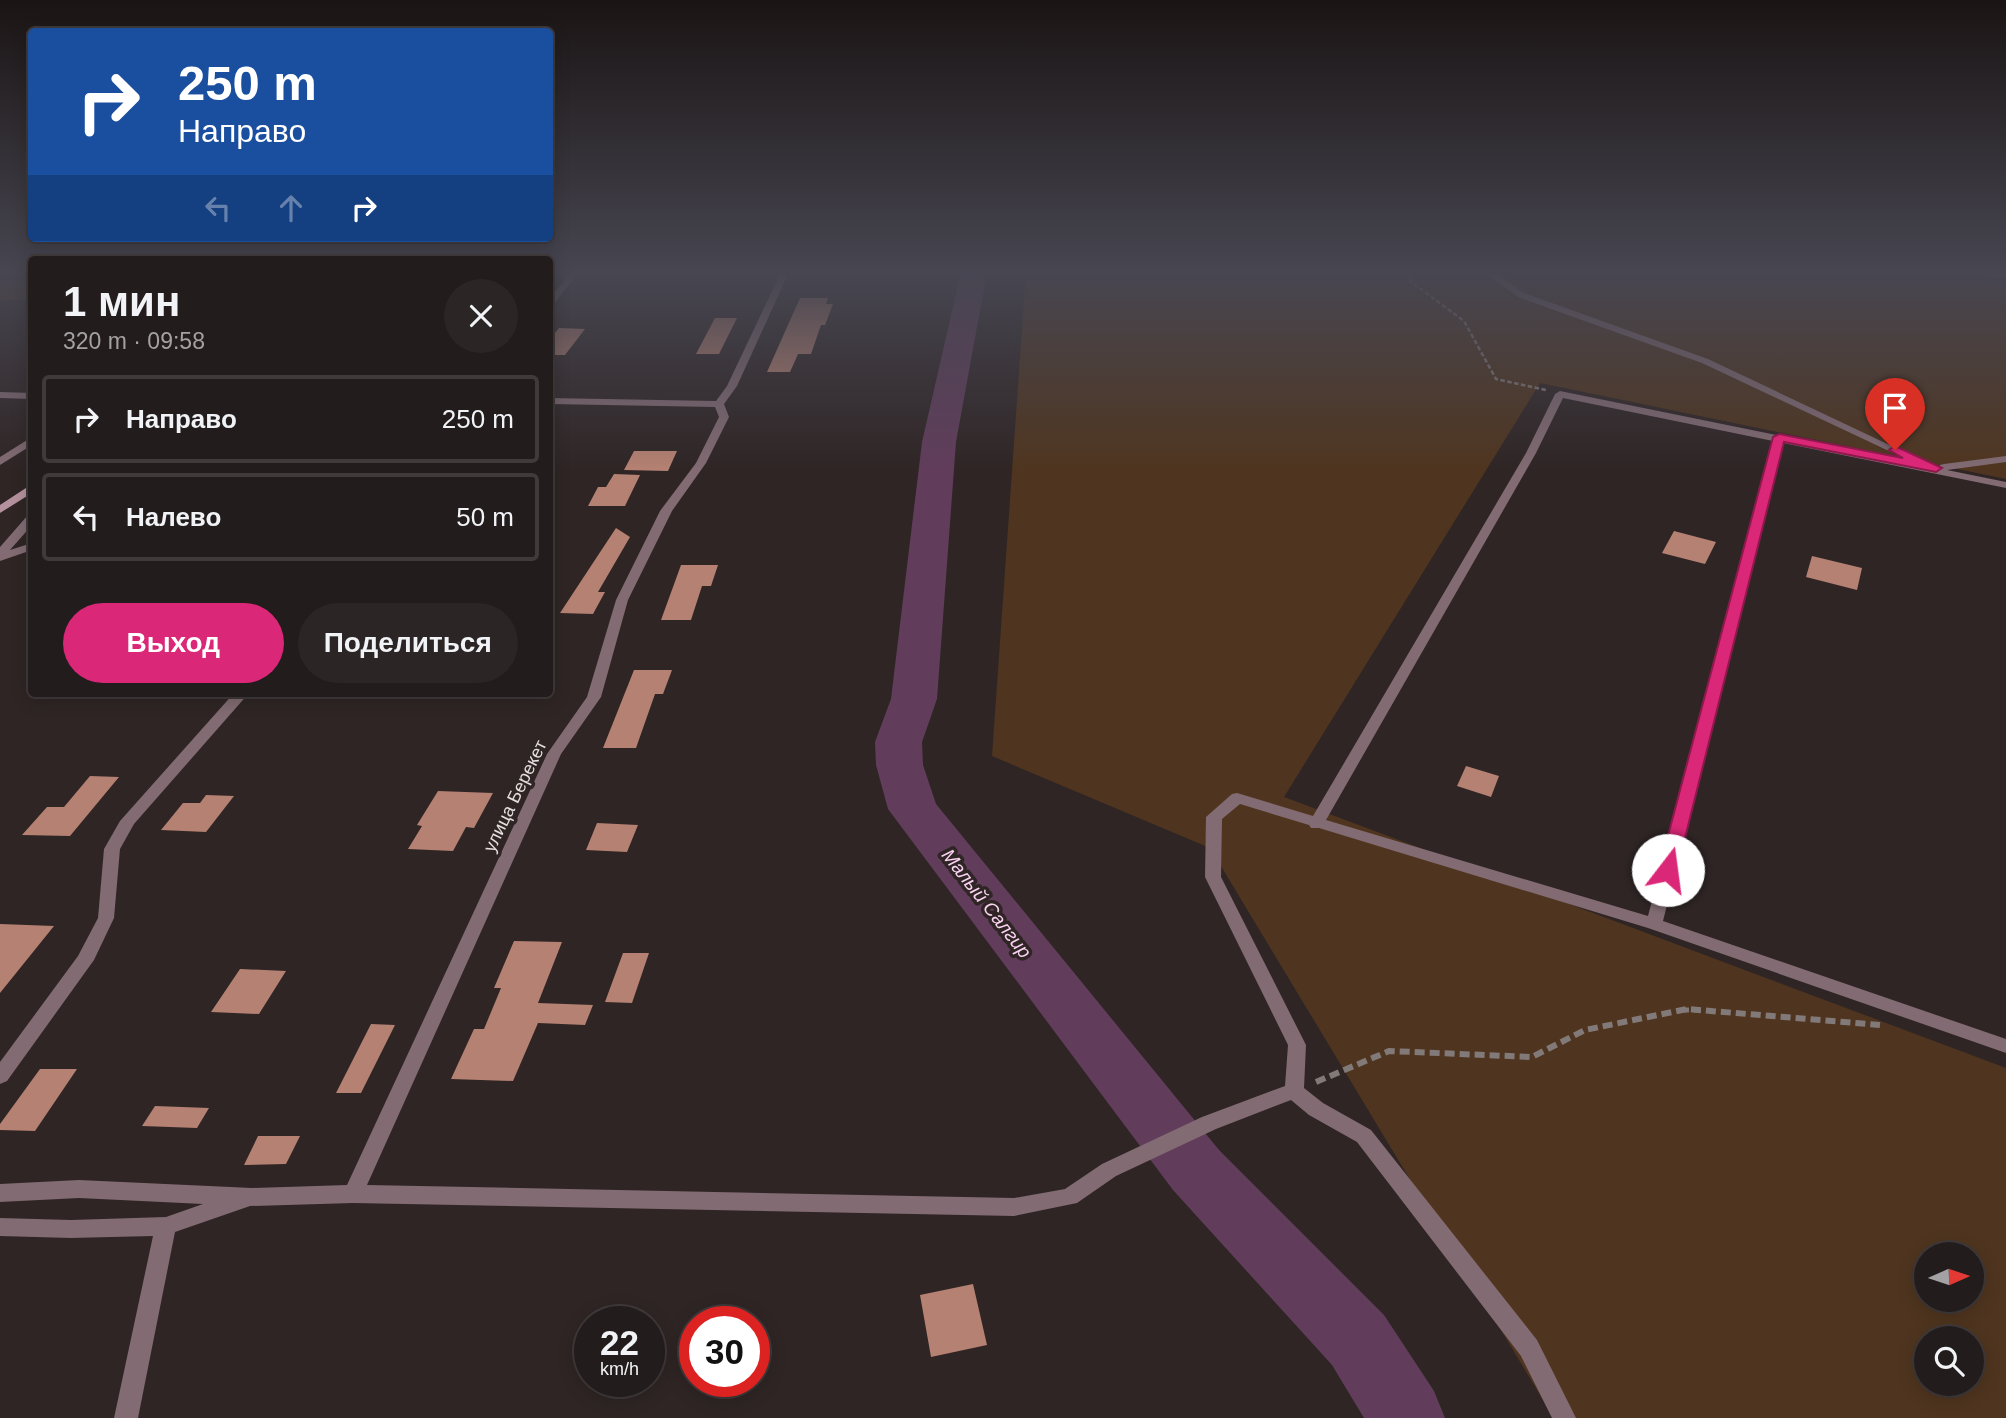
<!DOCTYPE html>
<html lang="ru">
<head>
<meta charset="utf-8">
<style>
  body { margin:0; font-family:Arial,sans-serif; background:#2b2525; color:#f1f3f6; height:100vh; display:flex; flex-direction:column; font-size:26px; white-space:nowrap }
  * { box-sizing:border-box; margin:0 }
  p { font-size:23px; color:#a3a1a3 }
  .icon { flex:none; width:38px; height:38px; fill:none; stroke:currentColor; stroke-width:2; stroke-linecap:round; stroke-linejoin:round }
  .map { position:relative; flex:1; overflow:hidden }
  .sheet { position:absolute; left:28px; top:256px; width:525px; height:441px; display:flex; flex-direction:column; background:#231c1c; border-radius:7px; box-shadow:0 4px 18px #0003,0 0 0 2px #403a3b }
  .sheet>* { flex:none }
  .banner { position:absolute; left:28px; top:28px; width:525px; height:214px; border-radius:7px; box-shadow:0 4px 18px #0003,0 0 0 2px #403a3b; background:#1a4fa0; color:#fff; overflow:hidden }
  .needle { width:46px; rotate:87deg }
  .controls { position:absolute; left:1914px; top:1242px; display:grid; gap:14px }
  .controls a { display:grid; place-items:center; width:70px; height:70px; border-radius:50%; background:#231c1c; box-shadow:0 4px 18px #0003,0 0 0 2px #403a3b; font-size:35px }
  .speed { position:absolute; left:574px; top:1306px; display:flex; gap:14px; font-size:35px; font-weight:700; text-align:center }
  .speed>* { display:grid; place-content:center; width:91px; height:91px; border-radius:50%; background:#231c1c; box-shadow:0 4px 18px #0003,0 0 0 2px #403a3b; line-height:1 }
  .speed small { font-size:18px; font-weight:400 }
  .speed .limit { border:10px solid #d22; background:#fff; color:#111 }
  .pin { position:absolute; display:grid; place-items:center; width:60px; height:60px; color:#fff; margin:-72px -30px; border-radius:50% 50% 50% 0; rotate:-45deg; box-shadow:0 0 7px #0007 }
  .pin .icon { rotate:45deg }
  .me { position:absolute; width:77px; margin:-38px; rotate:15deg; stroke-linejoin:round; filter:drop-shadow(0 0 5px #0008) }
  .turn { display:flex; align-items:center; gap:24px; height:147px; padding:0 35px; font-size:32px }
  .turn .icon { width:91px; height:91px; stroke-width:2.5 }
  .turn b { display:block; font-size:49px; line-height:60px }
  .lanes { display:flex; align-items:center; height:66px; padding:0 35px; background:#0003; justify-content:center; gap:35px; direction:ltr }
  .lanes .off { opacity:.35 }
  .round { display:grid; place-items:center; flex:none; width:74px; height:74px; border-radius:37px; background:#2b2525 }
  .head { display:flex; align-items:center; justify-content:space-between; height:119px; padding:0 35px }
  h1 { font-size:42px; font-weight:700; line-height:52px }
  .primary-button { display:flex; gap:14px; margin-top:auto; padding:14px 35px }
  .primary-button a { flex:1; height:80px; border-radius:42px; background:#db2777; color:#fff; font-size:28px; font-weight:700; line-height:80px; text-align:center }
  .primary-button a+a { background:#2b2525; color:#f1f3f6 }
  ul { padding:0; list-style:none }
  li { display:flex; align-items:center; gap:21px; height:88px; margin:0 14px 10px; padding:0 21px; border:4px solid #403a3b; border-radius:7px }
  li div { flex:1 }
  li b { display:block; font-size:26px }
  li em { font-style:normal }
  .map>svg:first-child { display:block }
  .green { fill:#4f351f; fill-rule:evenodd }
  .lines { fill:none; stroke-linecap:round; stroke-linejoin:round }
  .river { fill:#613d5b; fill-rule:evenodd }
  .building { fill:#b58172 }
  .path-far2 { stroke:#827979; stroke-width:2.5; stroke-dasharray:4.5 2.5; stroke-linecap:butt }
  .path-far1 { stroke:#827979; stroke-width:5; stroke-dasharray:8 4.5; stroke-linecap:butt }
  .path { stroke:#827979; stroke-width:6; stroke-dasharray:10 5; stroke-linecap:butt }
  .street { fill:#826b73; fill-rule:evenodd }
  .secondary { fill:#b5919e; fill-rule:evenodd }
  .route { fill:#db2777; stroke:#8e194d; stroke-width:2 }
  .labels { text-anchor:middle; stroke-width:7; stroke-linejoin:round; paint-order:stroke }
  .street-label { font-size:18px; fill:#e6dfdf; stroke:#2f2525 }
  .water-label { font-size:19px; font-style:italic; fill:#fad3f2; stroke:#2f2525 }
</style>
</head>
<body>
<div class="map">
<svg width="2006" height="1418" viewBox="0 0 2006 1418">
  <rect width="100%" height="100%" fill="#2f2525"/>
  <!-- green -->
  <path class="green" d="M0,272H31V299L0,301Z
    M1026,272H1944L2006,283V479L1540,383L1284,797L2006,1068V1418H1554L1210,848L992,756ZM1927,1255H1972V1300H1927ZM1927,1339H1972V1384H1927Z"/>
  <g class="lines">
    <!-- river -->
    <path class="river" d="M961,272H987L956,442L937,699L922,742L923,765L936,804L1219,1150L1384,1315L1434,1391L1445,1418H1364L1332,1365L1173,1190L888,809L876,765L875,742L891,699L922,442Z"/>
  </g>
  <!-- building -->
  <path class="building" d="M800,298H828L826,304H833L825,325H821L811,354H798L790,372H767Z
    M715,318H737L719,354H696Z
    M559,328L585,329L565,355H550V339Z
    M634,451H677L668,471L624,470Z
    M614,474L640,475L625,506H588L598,487H606Z
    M616,528L630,537L598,592H605L593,614L560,613Z
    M1674,531L1716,542L1705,564L1662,553Z
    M1812,556L1862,568L1857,590L1806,577Z
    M681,565H718L711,586H702L691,620H661Z
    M634,670H672L663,694H655L636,748H603Z
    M1466,766L1499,776L1491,797L1457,786Z
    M90,776L119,777L70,836L22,835L47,807H64Z
    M438,791L493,793L474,828L466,827L453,851L408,849L422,826L417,825Z
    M206,795L234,796L206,832L161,830L183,803H200Z
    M597,823L638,825L627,852L586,850Z
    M0,924L54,926L0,993Z
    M514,941L562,942L538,1003L593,1005L585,1025L538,1023L513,1081L451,1079L474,1029H484L501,988H494Z
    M623,953H649L632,1003L605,1002Z
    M240,969L286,971L259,1014L211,1012Z
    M371,1024L395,1025L361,1093H336Z
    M40,1069H77L35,1131L0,1130V1124Z
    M155,1106L209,1108L197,1128L142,1126Z
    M258,1136H300L286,1164L244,1165Z
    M973,1284L987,1345L931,1357L920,1295Z"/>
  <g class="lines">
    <!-- path-far2 -->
    <path class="path-far2" d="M1409,272L1410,281L1464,321L1496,379L1546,390"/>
    <!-- path-far1 -->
    <path class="path-far1" d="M1681,1010H1701"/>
    <!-- path -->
    <path class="path" d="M1316,1082L1389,1051L1532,1057L1585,1030L1687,1009L1880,1025"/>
    <!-- street -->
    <path class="street" d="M571,272H579L553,305H550V298Z
      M781,272H789L737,386L724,404L729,417L706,463L672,511L628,600L601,697L561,754L367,1185L1014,1198L1065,1189L1102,1164L1202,1117L1285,1086L1288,1045L1205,877L1206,817L1232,794L1237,793L1313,816L1526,453L1555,394L1560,391L1939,468L1940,465L1944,464L2006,456V462L1947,470L2006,482V488L1783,443L1663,921L2006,1039V1053L1648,928L1319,828H1311L1309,825L1240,804L1222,819L1221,877L1306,1045L1304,1088L1323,1103L1371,1130L1537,1340L1576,1418H1552L1521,1356L1357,1142L1309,1115L1291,1100L1216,1129L1116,1176L1077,1203L1014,1216L353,1203L250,1206L175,1232L138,1418H114L153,1236L71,1238L0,1236V1218L71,1220L166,1217L203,1204L79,1198L0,1202V1184L79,1180L252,1188L347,1185L547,754L587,697L616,600L660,511L696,463L719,417L715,407L550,404V398L716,401L727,386ZM1563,398L1773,441L1648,916L1326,820L1536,453Z
      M1484,272H1494L1524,293L1708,359L1917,458L1912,461L1908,460L1702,363L1518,297Z
      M1982,272L2006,274V278L1983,274Z
      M0,392L32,393V399L0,398Z
      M32,437V445L0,465V457Z
      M32,514V525L10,550L32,543V550L0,561V547L28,515Z
      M234,693H249L134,824L120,849L114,918L94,960L7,1081L0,1084V1062L78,956L98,918L104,849L120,821Z"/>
    <!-- secondary -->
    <path class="secondary" d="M32,484V493L0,513V505Z"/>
  </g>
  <!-- sky -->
  <linearGradient id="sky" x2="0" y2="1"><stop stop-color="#1a1414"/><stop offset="0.58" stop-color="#474651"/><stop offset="1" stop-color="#474651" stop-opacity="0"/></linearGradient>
  <rect width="2006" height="471" fill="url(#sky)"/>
  <!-- route -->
  <path class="route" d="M1779,434L1903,458L1889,450L1895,446L1942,468L1936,472L1784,442L1677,870L1674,875H1661L1659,870L1773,437Z"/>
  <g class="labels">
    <!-- street labels -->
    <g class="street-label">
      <text transform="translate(515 796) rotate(-64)" y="6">улица Берекет</text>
    </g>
    <!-- water labels -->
    <g class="water-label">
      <text transform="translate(987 903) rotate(52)" y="7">Малый Салгир</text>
    </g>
  </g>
</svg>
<div class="controls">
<a><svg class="needle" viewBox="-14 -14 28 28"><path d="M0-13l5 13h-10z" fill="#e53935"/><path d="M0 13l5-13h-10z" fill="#a3a1a3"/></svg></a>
<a><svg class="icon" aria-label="search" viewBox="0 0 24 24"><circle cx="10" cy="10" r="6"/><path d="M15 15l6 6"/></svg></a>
</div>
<div class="speed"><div>22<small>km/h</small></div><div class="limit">30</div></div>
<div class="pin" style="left:1895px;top:450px;background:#d93025"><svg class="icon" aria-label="arrive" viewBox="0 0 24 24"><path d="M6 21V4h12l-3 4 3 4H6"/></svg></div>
<svg class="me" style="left:1668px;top:870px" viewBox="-20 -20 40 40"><circle r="19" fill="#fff"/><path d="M0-13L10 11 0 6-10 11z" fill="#db2777"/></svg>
<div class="banner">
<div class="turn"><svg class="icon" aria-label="right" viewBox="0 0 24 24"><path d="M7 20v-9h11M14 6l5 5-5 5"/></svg><div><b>250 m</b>Направо</div></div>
<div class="lanes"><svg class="icon off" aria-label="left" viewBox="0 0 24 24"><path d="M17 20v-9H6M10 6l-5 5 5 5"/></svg><svg class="icon off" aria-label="ahead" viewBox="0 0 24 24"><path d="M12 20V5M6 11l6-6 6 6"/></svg><svg class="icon" aria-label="right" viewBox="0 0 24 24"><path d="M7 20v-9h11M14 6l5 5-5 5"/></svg></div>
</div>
<section class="sheet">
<div class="head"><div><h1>1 мин</h1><p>320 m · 09:58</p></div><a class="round"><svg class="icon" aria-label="close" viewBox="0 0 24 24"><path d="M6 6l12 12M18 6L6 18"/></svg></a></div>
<ul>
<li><svg class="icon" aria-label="right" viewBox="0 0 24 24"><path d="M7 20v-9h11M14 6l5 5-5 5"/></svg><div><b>Направо</b></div><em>250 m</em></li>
<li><svg class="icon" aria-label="left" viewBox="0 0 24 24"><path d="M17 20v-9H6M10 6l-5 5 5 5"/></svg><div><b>Налево</b></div><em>50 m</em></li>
</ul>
<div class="primary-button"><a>Выход</a><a>Поделиться</a></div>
</section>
</div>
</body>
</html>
